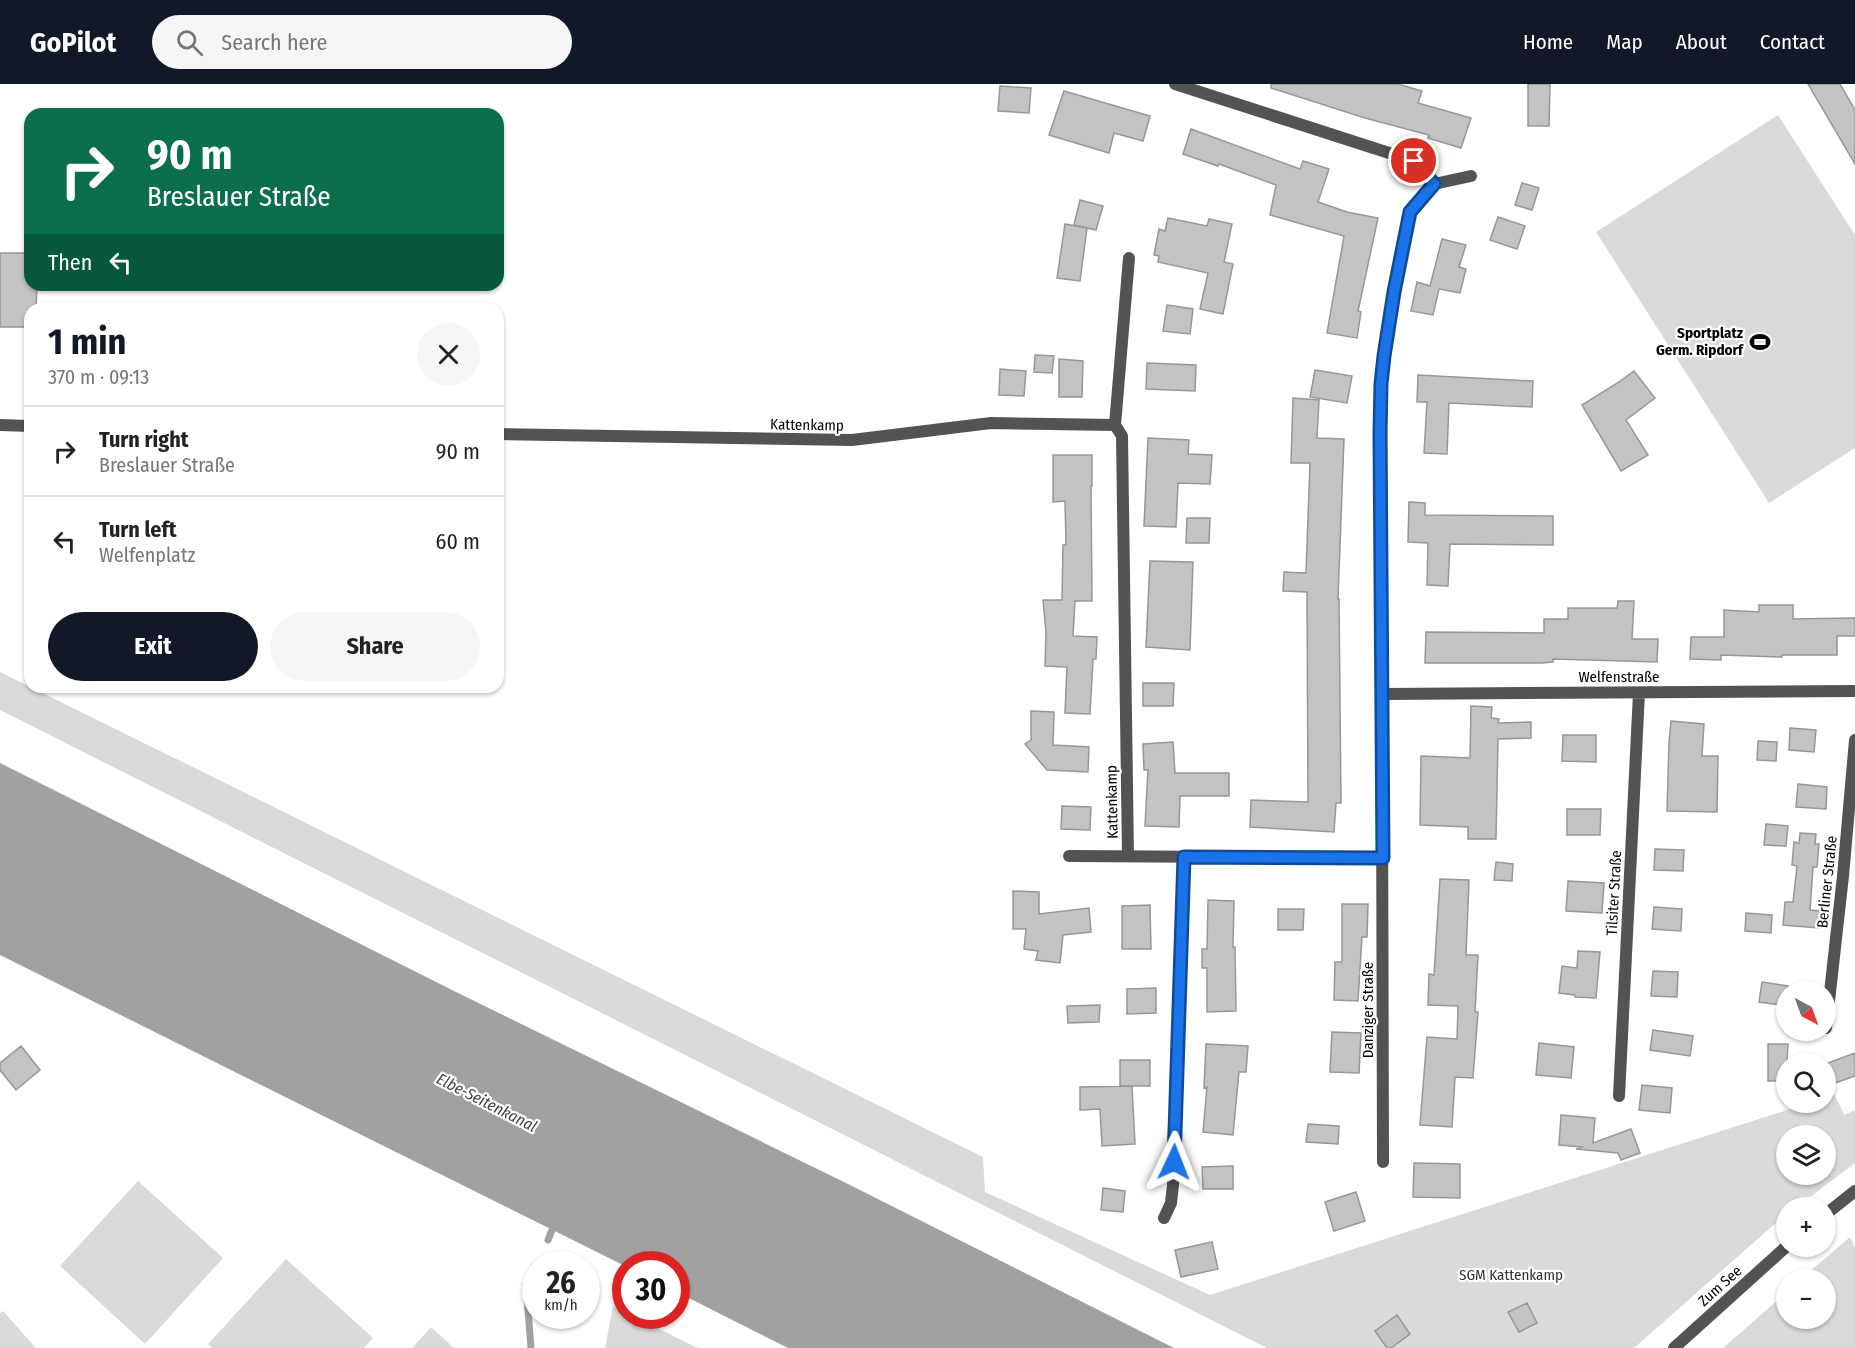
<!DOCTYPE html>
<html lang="en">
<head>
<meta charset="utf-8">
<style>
  body { margin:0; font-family:"Fira Sans Condensed",sans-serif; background:#f6f6f6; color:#222; height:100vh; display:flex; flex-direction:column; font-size:22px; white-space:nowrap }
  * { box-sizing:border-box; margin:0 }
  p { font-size:20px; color:#767676 }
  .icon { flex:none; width:33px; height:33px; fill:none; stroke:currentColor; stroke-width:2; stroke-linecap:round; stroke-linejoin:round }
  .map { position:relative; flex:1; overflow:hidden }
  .panel { position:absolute; left:24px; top:219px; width:480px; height:390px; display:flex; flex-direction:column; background:#fff; border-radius:18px; box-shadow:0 2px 4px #0004 }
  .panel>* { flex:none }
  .top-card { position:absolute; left:24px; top:24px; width:480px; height:183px; border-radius:18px; box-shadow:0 2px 4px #0004; background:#0b6e4f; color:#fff; overflow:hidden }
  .needle { width:39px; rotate:139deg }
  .fabs { position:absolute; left:1776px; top:897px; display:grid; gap:12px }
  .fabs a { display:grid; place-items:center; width:60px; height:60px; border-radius:50%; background:#fff; box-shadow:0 2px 4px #0004; font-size:30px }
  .speed { position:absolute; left:522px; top:1167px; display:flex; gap:12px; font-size:30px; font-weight:700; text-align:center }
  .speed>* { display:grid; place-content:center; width:78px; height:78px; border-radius:50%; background:#fff; box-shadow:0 2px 4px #0004; line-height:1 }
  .speed small { font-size:15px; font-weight:400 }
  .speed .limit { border:9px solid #d22; background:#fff; color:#111 }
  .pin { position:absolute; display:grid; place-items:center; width:51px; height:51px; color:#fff; margin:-26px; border:3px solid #fff; border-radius:50%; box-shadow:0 2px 6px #0007 }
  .me { position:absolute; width:66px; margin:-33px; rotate:2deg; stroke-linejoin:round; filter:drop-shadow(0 0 4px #0008) }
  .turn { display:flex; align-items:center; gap:21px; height:126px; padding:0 24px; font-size:27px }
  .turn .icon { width:78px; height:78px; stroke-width:2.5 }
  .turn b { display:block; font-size:42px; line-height:51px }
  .then { display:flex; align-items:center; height:57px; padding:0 24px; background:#0003; gap:12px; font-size:22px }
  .round { display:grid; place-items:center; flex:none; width:63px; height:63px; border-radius:32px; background:#f6f6f6 }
  .headline { display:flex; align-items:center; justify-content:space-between; height:102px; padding:0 24px }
  h1 { font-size:36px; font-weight:700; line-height:45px; color:#111827 }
  .action { display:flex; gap:12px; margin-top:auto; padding:12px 24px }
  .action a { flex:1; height:69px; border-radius:36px; background:#111827; color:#fff; font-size:24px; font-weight:700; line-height:69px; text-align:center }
  .action a+a { background:#f6f6f6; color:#222 }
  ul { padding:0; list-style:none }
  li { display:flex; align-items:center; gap:18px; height:90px; padding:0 24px; border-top:2px solid #e0e0e0 }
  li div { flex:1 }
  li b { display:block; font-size:22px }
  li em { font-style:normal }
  header { display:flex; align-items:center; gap:36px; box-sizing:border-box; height:84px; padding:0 30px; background:#111827; color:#fff }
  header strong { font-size:28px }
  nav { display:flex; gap:33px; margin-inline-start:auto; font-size:21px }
  .search { width:420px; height:54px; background:#f6f6f6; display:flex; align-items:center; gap:15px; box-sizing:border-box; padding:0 21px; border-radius:33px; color:#767676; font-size:22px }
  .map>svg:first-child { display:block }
  .green { fill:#dadada; fill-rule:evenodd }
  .water { fill:#a1a1a1 }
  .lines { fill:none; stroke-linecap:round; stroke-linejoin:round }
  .stream { stroke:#a1a1a1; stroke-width:7 }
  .building { fill:#c3c3c3; stroke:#979797; stroke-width:1.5 }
  .minor { stroke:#535353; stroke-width:12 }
  .route-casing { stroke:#114b97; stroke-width:15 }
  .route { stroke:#1a73e8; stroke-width:10 }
  .labels { text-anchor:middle; stroke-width:4.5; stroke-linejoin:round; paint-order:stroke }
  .poi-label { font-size:15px; font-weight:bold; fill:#000; stroke:#fff; text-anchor:end }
  .street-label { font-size:15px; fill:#000; stroke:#fff }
  .park-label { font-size:15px; fill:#313131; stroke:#fff }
  .water-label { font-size:16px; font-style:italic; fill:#424242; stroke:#fff }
</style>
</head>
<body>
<header>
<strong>GoPilot</strong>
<div class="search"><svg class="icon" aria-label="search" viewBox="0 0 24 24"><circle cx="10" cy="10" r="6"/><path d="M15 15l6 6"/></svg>Search here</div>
<nav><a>Home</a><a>Map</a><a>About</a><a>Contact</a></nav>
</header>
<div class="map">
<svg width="1855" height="1264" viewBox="0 0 1855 1264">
  <rect width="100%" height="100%" fill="#fff"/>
  <!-- green -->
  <path class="green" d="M1778,31L1855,151V364L1769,419L1596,148Z
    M0,588L983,1073L985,1108L1210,1211L1809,1019L1826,1018V1013L1834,1010L1844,1030L1842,1032L1855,1026V1079L1797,1123L1786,1124V1131L1769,1145L1634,1264H1267L0,626ZM1786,1052H1826V1090H1786Z
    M138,1097L223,1174L145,1260L60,1182Z
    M1850,1153L1855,1164V1264H1723L1786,1209V1234H1826V1196L1801,1195Z
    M286,1175L373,1254L364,1264H212L208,1260Z
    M613,1222L625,1228L626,1232H632L698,1264H605Z
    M3,1227L36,1264H0V1229Z
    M431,1243L454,1264H412Z"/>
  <!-- water -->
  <path class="water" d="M0,679L456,908L848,1100L1174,1264H788L677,1208L676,1180H626L625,1182L0,871Z"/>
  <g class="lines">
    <!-- stream -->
    <path class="stream" d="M548,1156L552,1146
      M531,1264L526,1200L534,1183"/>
  </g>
  <!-- building -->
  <path class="building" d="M1271,0H1398L1422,7L1418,19L1471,34L1461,64L1428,54L1429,51L1365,34L1271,4Z
    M1528,0H1550L1549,42H1528Z
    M1808,0H1840L1855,26V80Z
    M1000,2L1031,4L1029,29L998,27Z
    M1064,7L1150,32L1143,57L1114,49L1109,69L1049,51Z
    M1191,45L1300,85L1303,77L1329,85L1318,118L1347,128L1378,134L1358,227L1361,228L1357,254L1327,249L1344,152L1270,131L1276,101L1219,80L1218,82L1183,70Z
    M1522,99L1539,104L1532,126L1515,121Z
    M1080,116L1103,122L1096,146L1074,141Z
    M1498,133L1525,142L1517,165L1490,156Z
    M1168,134L1207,142L1209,135L1232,140L1224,178L1233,180L1223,230L1200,225L1208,189L1158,178L1159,172L1154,171L1159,145L1165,147Z
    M1065,140L1087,144L1080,197L1057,194Z
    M1442,155L1466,161L1459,183L1466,185L1460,209L1439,205L1433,231L1411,227L1417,198L1430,202Z
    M0,169H30V201H37L36,225H30V243H0Z
    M1167,221L1193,225L1190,250L1163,247Z
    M1035,271L1054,272L1052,289L1034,288Z
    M1059,275L1083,277L1082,313H1059Z
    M1147,279L1196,281L1195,307L1146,305Z
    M1000,285L1026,287L1024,312L999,311Z
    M1315,286L1352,292L1347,319L1310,313Z
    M1634,287L1655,314L1626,336L1648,371L1621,387L1582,321L1619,298Z
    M1418,291L1533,297L1532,323L1449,319L1447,370L1424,369L1427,318H1417Z
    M1293,314L1319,316L1317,354L1344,355L1338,515H1339L1341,719H1336L1334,748L1250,743L1251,716L1308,718L1307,508L1283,507L1284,488L1306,489L1310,379H1291Z
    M1148,354L1189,356L1188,370L1212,371L1210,400L1178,399L1176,443L1144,442Z
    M1053,371H1092V402H1091L1092,517H1075L1073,552L1097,553L1096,575H1093L1090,630L1065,629L1067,583L1045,582L1046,548L1043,516H1062L1063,461H1066L1065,417L1053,418Z
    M1409,418L1425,419V431L1553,432V461L1450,460L1448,502L1427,501L1428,459L1408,458Z
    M1187,434H1210L1209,459H1186Z
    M1150,477L1193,478L1190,566L1146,563Z
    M1618,517H1634L1632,555H1658L1657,578L1553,575V578L1541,579H1425L1426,548L1544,549V535H1568V524H1617Z
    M1759,521H1793V535L1855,534V552H1837V571H1782V573L1721,571V576L1690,575L1691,553H1724V526L1759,528Z
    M1143,599H1174L1173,622H1143Z
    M1471,622L1492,623L1491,634L1499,635L1498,639L1531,638V654L1498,655L1496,755H1468V743L1420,741L1421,672L1470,674Z
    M1031,627L1054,628L1053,661L1089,663L1088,688L1047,686L1025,660L1031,656Z
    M1671,637L1704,640L1702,672H1718L1717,728L1667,727L1669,658Z
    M1790,644L1816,646L1814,668L1789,666Z
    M1563,651H1596V678L1562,677Z
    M1758,657L1777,658L1776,677L1757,676Z
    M1173,658L1175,689H1229V712H1180L1179,743L1145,742L1148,686H1144L1143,660Z
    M1798,700L1827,703L1826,725L1796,723Z
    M1062,722L1091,723L1090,746L1061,745Z
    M1567,725H1601L1600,751H1567Z
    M1766,740L1788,742L1786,762L1764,761Z
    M1800,749L1816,750L1815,760H1819L1817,783H1813L1810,826L1820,827L1819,844L1783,841L1785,818H1793L1797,782L1792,781L1794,758L1799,759Z
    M1655,765L1684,766L1683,787L1654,786Z
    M1496,778L1513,780L1512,797L1494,796Z
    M1440,795L1469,796L1466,871H1478L1475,928H1478L1473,994L1455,993L1452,1043L1420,1041L1427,953L1457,955L1458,922L1428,921L1429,890L1434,891Z
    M1568,797L1604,799L1602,829L1566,827Z
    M1013,807L1039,808V830L1089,824L1091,848L1063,851L1060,879L1036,876L1038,867L1024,865L1026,845H1013Z
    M1208,816L1234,817L1233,863H1235L1236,927L1207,928V884H1202V865H1207Z
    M1342,820H1368L1367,853H1362L1358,917L1334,916L1335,878H1342Z
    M1150,821L1151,865H1122V822Z
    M1654,823L1682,825L1681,847L1652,845Z
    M1278,825H1304L1303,846H1278Z
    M1746,829L1772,831L1771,849L1745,847Z
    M1578,867L1600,868L1596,914L1575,913V911L1559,909L1562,882L1577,884Z
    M1653,887L1678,888L1677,913L1651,912Z
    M1762,898L1788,902L1786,922L1759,918Z
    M1156,904V929L1127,930V905Z
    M1100,921L1099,938L1068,939L1067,922Z
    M1653,946L1693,952L1690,972L1650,966Z
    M1332,948L1361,949L1359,989L1330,988Z
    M1539,959L1574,963L1571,994L1536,991Z
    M1206,960L1248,962L1246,988H1239L1233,1051L1203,1048L1207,1003L1204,1004Z
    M1768,960H1788L1786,997H1768Z
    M21,962L40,986L16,1006L0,986V979Z
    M1855,969V992L1835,999L1828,979Z
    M1120,976H1150V1002H1120Z
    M1642,1001L1672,1004L1670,1029L1639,1026Z
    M1132,1002L1135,1060L1102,1062L1100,1025L1080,1026V1003Z
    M1561,1031L1595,1034L1593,1059L1631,1045L1640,1069L1621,1076L1618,1069L1576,1065L1583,1063L1559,1061Z
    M1308,1040L1339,1042L1338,1060L1306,1058Z
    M1414,1079L1460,1080V1114L1413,1113Z
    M1233,1082V1105H1203L1202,1083Z
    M1103,1104L1125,1107L1123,1128L1101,1126Z
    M1356,1108L1365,1137L1334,1147L1325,1118Z
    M1212,1158L1218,1185L1181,1193L1175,1166Z
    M1527,1219L1537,1239L1519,1248L1508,1228Z
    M1397,1231L1410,1250L1391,1264H1387L1375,1247Z"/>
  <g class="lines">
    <!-- minor -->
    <path class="minor" d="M1175,0L1414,77L1434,100L1471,92
      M0,341L30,342
      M1115,341L1129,174
      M498,350L852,356L991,339L1115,341L1122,352L1128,772
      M1383,610L1855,607
      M1069,772L1383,774
      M1826,944L1843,792L1855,656
      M1619,1012L1639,609
      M1383,1078L1381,300L1394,208L1410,128L1434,100
      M1826,1130L1855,1107
      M1164,1134L1171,1119L1173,1101L1184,773
      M1674,1264L1787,1162"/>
  </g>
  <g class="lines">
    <!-- route casing -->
    <g class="route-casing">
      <path id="route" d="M1174,1078L1184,773L1383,774L1380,349L1381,300L1384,272L1394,208L1410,128L1434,100L1414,77"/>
    </g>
    <!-- route -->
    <use href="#route" class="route"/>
  </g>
  <!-- icons -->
  <defs>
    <g id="stadium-bare" transform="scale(1.62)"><path d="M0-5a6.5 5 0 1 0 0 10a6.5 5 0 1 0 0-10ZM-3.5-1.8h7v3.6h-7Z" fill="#000" stroke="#fff" stroke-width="2.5" paint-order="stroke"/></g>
  </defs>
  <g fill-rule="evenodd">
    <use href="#stadium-bare" x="1760" y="258"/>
  </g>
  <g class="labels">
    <!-- poi labels -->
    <g class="poi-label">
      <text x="1743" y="254">Sportplatz<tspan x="1743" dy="17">Germ. Ripdorf</tspan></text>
    </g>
    <!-- street labels -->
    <g class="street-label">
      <text transform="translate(807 341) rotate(1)" y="5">Kattenkamp</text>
      <text x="1619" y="598">Welfenstraße</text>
      <text transform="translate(1112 718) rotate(-91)" y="5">Kattenkamp</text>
      <text transform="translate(1827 798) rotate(-84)" y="5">Berliner Straße</text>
      <text transform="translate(1614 809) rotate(-87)" y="5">Tilsiter Straße</text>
      <text transform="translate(1368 926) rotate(-90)" y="5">Danziger Straße</text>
      <text transform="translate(1720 1202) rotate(-42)" y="5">Zum See</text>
    </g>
    <!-- park labels -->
    <g class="park-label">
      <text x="1511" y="1196">SGM Kattenkamp</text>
    </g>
    <!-- water labels -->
    <g class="water-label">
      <text transform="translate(487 1018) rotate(27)" y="6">Elbe-Seitenkanal</text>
    </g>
  </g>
</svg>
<div class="fabs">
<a><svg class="needle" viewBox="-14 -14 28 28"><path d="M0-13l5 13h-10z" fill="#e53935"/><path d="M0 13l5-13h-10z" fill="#767676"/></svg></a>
<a><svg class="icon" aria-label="search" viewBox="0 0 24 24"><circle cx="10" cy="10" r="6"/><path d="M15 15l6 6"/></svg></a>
<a><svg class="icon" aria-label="layers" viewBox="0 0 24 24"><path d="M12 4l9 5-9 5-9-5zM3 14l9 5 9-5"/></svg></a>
<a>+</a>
<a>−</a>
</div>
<div class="speed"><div>26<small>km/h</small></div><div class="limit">30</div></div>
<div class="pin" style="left:1414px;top:77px;background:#d93025"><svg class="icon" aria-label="arrive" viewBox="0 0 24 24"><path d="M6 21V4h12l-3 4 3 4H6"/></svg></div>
<svg class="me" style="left:1174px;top:1078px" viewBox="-20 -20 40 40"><path d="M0-17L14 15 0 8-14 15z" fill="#1a73e8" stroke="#fff" stroke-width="4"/></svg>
<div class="top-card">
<div class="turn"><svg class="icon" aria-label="right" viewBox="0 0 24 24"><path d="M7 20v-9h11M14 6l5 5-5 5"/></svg><div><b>90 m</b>Breslauer Straße</div></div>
<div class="then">Then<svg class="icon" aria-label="left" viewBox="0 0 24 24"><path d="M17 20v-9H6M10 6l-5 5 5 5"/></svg></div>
</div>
<section class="panel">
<div class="headline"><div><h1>1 min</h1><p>370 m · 09:13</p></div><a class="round"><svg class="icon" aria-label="close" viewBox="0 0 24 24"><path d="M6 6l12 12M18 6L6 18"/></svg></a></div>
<ul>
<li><svg class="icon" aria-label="right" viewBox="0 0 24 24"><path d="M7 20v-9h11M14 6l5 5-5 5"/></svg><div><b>Turn right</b><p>Breslauer Straße</p></div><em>90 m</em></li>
<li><svg class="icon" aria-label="left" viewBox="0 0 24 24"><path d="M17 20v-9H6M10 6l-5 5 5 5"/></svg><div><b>Turn left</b><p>Welfenplatz</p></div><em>60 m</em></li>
</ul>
<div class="action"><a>Exit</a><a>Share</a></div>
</section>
</div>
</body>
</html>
